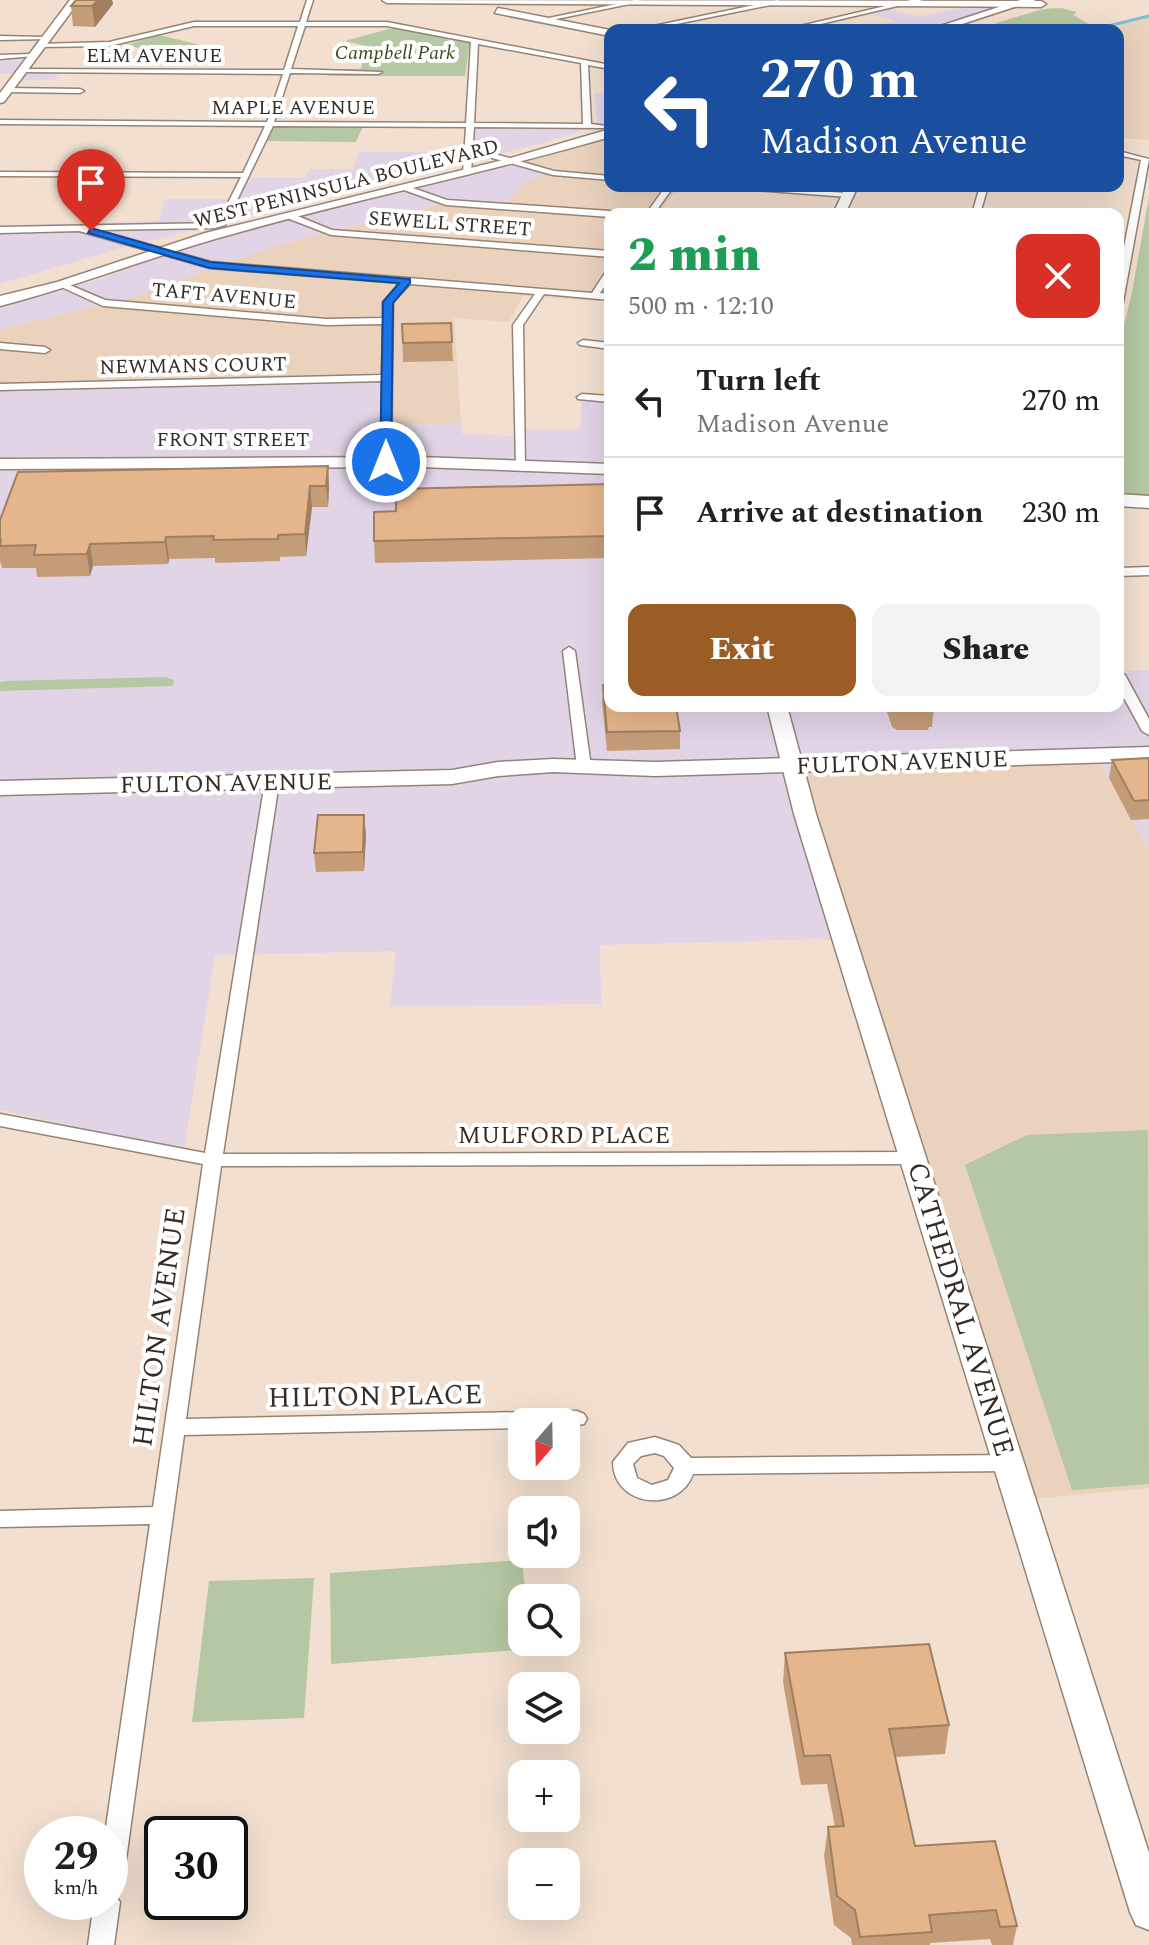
<!DOCTYPE html>
<html lang="en">
<head>
<meta charset="utf-8">
<style>
  body { margin:0; font-family:Spectral,serif; background:#f2f2f2; color:#202124; height:100vh; display:flex; flex-direction:column; font-size:30px; white-space:nowrap }
  * { box-sizing:border-box; margin:0 }
  p { font-size:26px; color:#757577 }
  .icon { flex:none; width:44px; height:44px; fill:none; stroke:currentColor; stroke-width:2; stroke-linecap:round; stroke-linejoin:round }
  .map { position:relative; flex:1; overflow:hidden }
  .side { position:absolute; left:604px; top:208px; width:520px; height:504px; display:flex; flex-direction:column; background:#fff; border-radius:16px; box-shadow:0 8px 32px #0002 }
  .side>* { flex:none }
  .top-card { position:absolute; left:604px; top:24px; width:520px; height:168px; border-radius:16px; box-shadow:0 8px 32px #0002; background:#1a4fa0; color:#fff; overflow:hidden }
  .needle { width:52px; rotate:200deg }
  .buttons { position:absolute; left:508px; top:1408px; display:grid; gap:16px }
  .buttons a { display:grid; place-items:center; width:72px; height:72px; border-radius:16px; background:#fff; box-shadow:0 8px 32px #0002; font-size:40px }
  .speed { position:absolute; left:24px; top:1816px; display:flex; gap:16px; font-size:40px; font-weight:700; text-align:center }
  .speed>* { display:grid; place-content:center; width:104px; height:104px; border-radius:50%; background:#fff; box-shadow:0 8px 32px #0002; line-height:1 }
  .speed small { font-size:20px; font-weight:400 }
  .speed .limit { border:4px solid #111; border-radius:12px; background:#fff; color:#111 }
  .pin { position:absolute; display:grid; place-items:center; width:68px; height:68px; color:#fff; margin:-82px -34px; border-radius:50% 50% 50% 0; rotate:-45deg; box-shadow:0 0 8px #0007 }
  .pin .icon { rotate:45deg }
  .me { position:absolute; width:88px; margin:-44px; rotate:0deg; stroke-linejoin:round; filter:drop-shadow(0 0 6px #0008) }
  .turn { display:flex; align-items:center; gap:28px; height:168px; padding:0 24px; font-size:36px }
  .turn .icon { width:104px; height:104px; stroke-width:2.5 }
  .turn b { display:block; font-size:56px; line-height:68px }
  .round { display:grid; place-items:center; flex:none; width:84px; height:84px; border-radius:16px; background:#f2f2f2 }
  .head { display:flex; align-items:center; justify-content:space-between; height:136px; padding:0 24px }
  h1 { font-size:48px; font-weight:800; line-height:60px; color:#1e9e55 }
  .action { display:flex; gap:16px; margin-top:auto; padding:16px 24px }
  .action a { flex:1; height:92px; border-radius:16px; background:#9c5d25; color:#fff; font-size:32px; font-weight:800; line-height:92px; text-align:center }
  .action a+a { background:#f2f2f2; color:#202124 }
  ul { padding:0; list-style:none }
  li { display:flex; align-items:center; gap:24px; height:112px; padding:0 24px; border-top:2px solid #e0e0e0 }
  li div { flex:1 }
  li b { display:block; font-size:30px }
  li em { font-style:normal }
  .map>svg:first-child { display:block }
  .commercial { fill:#e1d4e7 }
  .built { fill:#ead2bd }
  .green { fill:#b5c7a3 }
  .lines { fill:none; stroke-linecap:round; stroke-linejoin:round }
  .stream { stroke:#77bfd6; stroke-width:3 }
  .street-casing { stroke:#958475; stroke-width:3 }
  .secondary-casing { stroke:#958475; stroke-width:3 }
  .primary-casing { stroke:#958475; stroke-width:3 }
  .street { fill:#fff; fill-rule:evenodd }
  .secondary { fill:#fff; fill-rule:evenodd }
  .primary { fill:#fff; fill-rule:evenodd }
  .wall { fill:#c59c78 }
  .shaded-wall { fill:#a07f61 }
  .building { fill:#e5b58b; stroke:#a07f61; stroke-width:2 }
  .route { fill:#1a73e8; stroke:#114b97; stroke-width:2 }
  .labels { text-anchor:middle; stroke-width:8; stroke-linejoin:round; paint-order:stroke }
  .far-park-label { font-size:20px; font-style:italic; fill:#364e16; stroke:#fff }
  .far-street-label { font-size:20px; fill:#342d26; stroke:#fff }
  .street-label { font-size:24px; fill:#342d26; stroke:#fff }
  .near-street-label { font-size:28px; fill:#342d26; stroke:#fff }
</style>
</head>
<body>
<div class="map">
<svg width="1149" height="1945" viewBox="0 0 1149 1945">
  <rect width="100%" height="100%" fill="#f2dfcf"/>
  <!-- commercial -->
  <path class="commercial" d="M1023,2L926,30H857L895,21L869,13L888,9L919,17L979,4Z
    M0,57H29L21,69L61,70L54,80H14L17,74H0Z
    M594,93H610V122L539,144L121,248L0,284V226L159,221L164,199H231L241,178H305L310,169H353L359,152H465L468,125L598,126Z
    M523,162L555,171L526,182L506,203L436,205L271,247L127,299L0,329V305L103,278L215,237Z
    M390,377V425L461,423L462,434L519,436V429H580L582,398L610,401V706H1118V671L1149,670V850L1099,761L854,943L821,939L600,945L601,1004L390,1006L396,951L215,955L184,1150L0,1110V386Z"/>
  <!-- built -->
  <path class="built" d="M1149,18V140L1118,138V30H1097Z
    M610,136V186H678L659,214H610V285L599,301L523,296L509,322L454,318L461,423L389,425L390,378L0,386V329L127,299L271,247L436,205L506,203L526,182L554,171L523,162Z
    M1099,761L1149,850V1488L1033,1499L798,769Z"/>
  <!-- green -->
  <path class="green" d="M1061,8L1077,12L1073,15L1094,27C1065,34 1025,34 996,25V23L1043,9Z
    M400,26L470,41L465,76H327L329,69H361L367,46L345,41Z
    M159,35L200,45L166,55L127,45Z
    M271,124H364L356,142L264,141Z
    M1149,197V501L1118,499V350L1132,292Z
    M165,677L174,680L173,686L0,691V682L5,681Z
    M1148,1130L1149,1484L1072,1490L965,1165L1027,1135Z
    M522,1560L526,1598H522V1642H530V1649L331,1664L330,1573Z
    M314,1578L304,1718L192,1722L209,1581Z"/>
  <g class="lines">
    <!-- stream -->
    <path class="stream" d="M1092,30L1149,16"/>
    <!-- street casing -->
    <g class="street-casing">
      <path id="street" d="M307,0H313L306,22H387L610,65V69L588,65L591,124L607,126L603,128L474,127L471,173L467,175L463,173L466,127L273,126L225,225L215,228L97,230L211,262L592,293L607,270L610,269V279L600,293L610,294V300L544,294L523,325L525,468L516,466L513,325L535,294L410,284L393,302L391,462L386,465L381,462L382,381L0,390V384L382,375L383,324L326,325L103,306L57,285L65,283L105,300L326,319L383,318V302L400,283L210,268L79,231L0,233V227L218,223L241,177L0,176V172L243,173L265,126L0,124V120L267,122L283,74L21,72L19,69L284,70L298,26H194L109,46L39,47L37,44L109,42L194,22H300ZM305,26H387L471,42L466,123L274,122L290,73L378,74L382,72L291,69ZM478,44L581,63L583,124L474,123Z
        M636,0L644,1L542,22L539,20Z
        M778,0L780,3L647,30H634Z
        M911,0H923L795,30H783Z
        M0,36L44,37L47,39L0,40Z
        M0,55L31,54L34,56L0,59Z
        M7,88L80,89L84,91L80,93L4,92Z
        M1118,151L1149,159L1123,302L1118,305V278L1141,160L1118,155Z
        M495,154L554,171L610,176V180L553,175L492,158Z
        M407,186L447,200L610,211L614,214H610V217L446,205L404,190Z
        M666,186H674L654,214H646Z
        M725,186L848,193L852,195L848,197L729,188Z
        M980,186H988L980,214H972Z
        M290,213L332,230L610,251V257L331,235L287,218V214Z
        M583,340L610,343V349L580,345L578,343Z
        M0,343L45,347L50,350L45,353L0,349Z
        M582,394L610,396V402L578,399L577,397Z
        M1149,567V575L1118,576V568Z
        M569,647L575,651L591,767L584,771L577,767L563,651Z
        M1118,671L1125,675L1149,719V735L1142,731L1118,687Z
        M272,778L279,782L223,1154L915,1152L921,1154L924,1158L921,1162L915,1164L221,1166L186,1419L577,1411L584,1414L587,1419L584,1424L566,1427V1422H522V1428L184,1435L123,1882L119,1890L113,1892L120,1902L114,1945H88L94,1902H110V1834H105L150,1524L0,1527V1511L153,1507L203,1164L0,1126V1114L205,1153L265,782Z
        M655,1437L679,1445L691,1458L1010,1455L1017,1457L1020,1463L1017,1469L1010,1471L693,1474C679,1514 613,1507 613,1462L628,1443ZM655,1453L664,1456L674,1468L668,1480L652,1485L637,1478L633,1464L641,1456Z"/>
    </g>
    <!-- secondary casing -->
    <g class="secondary-casing">
      <path id="secondary" d="M70,0H80L4,102L0,103V93Z
        M382,0L1041,1L1046,4L1041,7L387,3Z
        M498,8L610,30V36L495,13Z
        M846,186H858L845,214H833Z
        M767,706H787L816,814L1149,1853V1930L1136,1925L1130,1912L794,814Z"/>
    </g>
    <!-- primary casing -->
    <g class="primary-casing">
      <path id="primary" d="M1020,0H1036L944,30H928Z
        M610,129V137C479,175 346,201 215,239C143,260 73,287 0,306V296L57,282L205,233L507,159Z
        M419,457L610,464V474L419,467L0,469V459Z
        M1118,494L1149,496V508L1118,506Z
        M1149,747V761L655,776L553,772L498,776L452,784L0,795V781L452,770L498,762L553,759L655,762Z"/>
    </g>
    <!-- street -->
    <use href="#street" class="street"/>
    <!-- secondary -->
    <use href="#secondary" class="secondary"/>
    <!-- primary -->
    <use href="#primary" class="primary"/>
  </g>
  <!-- wall -->
  <path class="wall" d="M76,0H112L113,4L95,27L73,26L71,6Z
    M451,323L453,361L403,362L402,324Z
    M328,466L329,487L328,507H312L306,556L280,557V561L215,563V558L169,559L168,564L93,566L90,576L37,577L36,568H2L1,563H0V520Z
    M610,484V558L375,563L374,541L396,511Z
    M603,685L680,731V749L607,751L602,703Z
    M885,706H934L932,727H929L928,730H897L892,727Z
    M1149,758V819L1131,820L1109,778L1112,760Z
    M366,834L364,871L316,872L314,853Z
    M785,1653L949,1725L945,1754L895,1757L915,1846L1017,1926L1013,1945H992L990,1939L930,1943V1945H852L851,1938L834,1925L824,1856L828,1827H835L827,1784L801,1785L783,1682Z"/>
  <!-- shaded-wall -->
  <path class="shaded-wall" d="M98,0H112L113,4L95,27L92,6Z
    M328,466L329,487L328,507L326,486Z
    M310,486L312,507L306,556L305,534Z
    M166,537L169,559L168,564L165,542Z
    M90,544L93,566L90,576L87,554Z
    M364,815L366,834L364,871L363,852Z"/>
  <!-- building -->
  <path class="building" d="M76,0H98L92,6H71Z
    M451,323L452,342L403,343L402,324Z
    M328,466L326,486H310L305,534L278,535V539L213,540L214,536L166,537L165,542L90,544L87,554L34,555L36,545L0,546L1,540H0V520L18,472Z
    M610,484V536L374,541V512L396,511V489Z
    M603,685H610V706H676L680,731L607,732Z
    M1149,758V800L1134,801L1112,760Z
    M318,815H364L363,852L314,853Z
    M929,1644L949,1725L889,1729L915,1846L995,1841L1017,1926L1000,1927L996,1910L929,1915L932,1932L860,1937L855,1910L837,1896L828,1827L844,1826L830,1755L804,1756L785,1653Z"/>
  <!-- route -->
  <path class="route" d="M91,228L210,262L410,279V283L393,303L391,465L380,462L383,302L399,283L210,268L88,233Z"/>
  <g class="labels">
    <!-- far-park labels -->
    <g class="far-park-label">
      <text x="395" y="59">Campbell Park</text>
    </g>
    <!-- far-street labels -->
    <g class="far-street-label">
      <text x="154" y="62">ELM AVENUE</text>
      <text x="293" y="114">MAPLE AVENUE</text>
      <text transform="translate(346 183) rotate(-14)" y="7">WEST PENINSULA BOULEVARD</text>
      <text transform="translate(450 223) rotate(4)" y="7">SEWELL STREET</text>
      <text transform="translate(224 295) rotate(5)" y="7">TAFT AVENUE</text>
      <text transform="translate(193 365) rotate(-1)" y="7">NEWMANS COURT</text>
      <text x="233" y="446">FRONT STREET</text>
    </g>
    <!-- street labels -->
    <g class="street-label">
      <text transform="translate(902 762) rotate(-2)" y="8">FULTON AVENUE</text>
      <text transform="translate(226 783) rotate(-1)" y="8">FULTON AVENUE</text>
      <text x="564" y="1143">MULFORD PLACE</text>
    </g>
    <!-- near-street labels -->
    <g class="near-street-label">
      <text transform="translate(962 1309) rotate(73)" y="10">CATHEDRAL AVENUE</text>
      <text transform="translate(158 1327) rotate(-82)" y="10">HILTON AVENUE</text>
      <text transform="translate(375 1395) rotate(-1)" y="10">HILTON PLACE</text>
    </g>
  </g>
</svg>
<div class="buttons">
<a><svg class="needle" viewBox="-14 -14 28 28"><path d="M0-13l5 13h-10z" fill="#e53935"/><path d="M0 13l5-13h-10z" fill="#757577"/></svg></a>
<a><svg class="icon" aria-label="sound" viewBox="0 0 24 24"><path d="M4 9h4l5-4v14l-5-4H4zM17 9q2 3 0 6"/></svg></a>
<a><svg class="icon" aria-label="search" viewBox="0 0 24 24"><circle cx="10" cy="10" r="6"/><path d="M15 15l6 6"/></svg></a>
<a><svg class="icon" aria-label="layers" viewBox="0 0 24 24"><path d="M12 4l9 5-9 5-9-5zM3 14l9 5 9-5"/></svg></a>
<a>+</a>
<a>−</a>
</div>
<div class="speed"><div>29<small>km/h</small></div><div class="limit">30</div></div>
<div class="pin" style="left:91px;top:231px;background:#d93025"><svg class="icon" aria-label="arrive" viewBox="0 0 24 24"><path d="M6 21V4h12l-3 4 3 4H6"/></svg></div>
<svg class="me" style="left:386px;top:462px" viewBox="-20 -20 40 40"><circle r="17" fill="#1a73e8" stroke="#fff" stroke-width="3"/><path d="M0-11L8 9 0 5-8 9z" fill="#fff"/></svg>
<div class="top-card">
<div class="turn"><svg class="icon" aria-label="left" viewBox="0 0 24 24"><path d="M17 20v-9H6M10 6l-5 5 5 5"/></svg><div><b>270 m</b>Madison Avenue</div></div>
</div>
<section class="side">
<div class="head"><div><h1>2 min</h1><p>500 m · 12:10</p></div><a class="round" style="background:#d93025;color:#fff"><svg class="icon" aria-label="close" viewBox="0 0 24 24"><path d="M6 6l12 12M18 6L6 18"/></svg></a></div>
<ul>
<li><svg class="icon" aria-label="left" viewBox="0 0 24 24"><path d="M17 20v-9H6M10 6l-5 5 5 5"/></svg><div><b>Turn left</b><p>Madison Avenue</p></div><em>270 m</em></li>
<li><svg class="icon" aria-label="arrive" viewBox="0 0 24 24"><path d="M6 21V4h12l-3 4 3 4H6"/></svg><div><b>Arrive at destination</b></div><em>230 m</em></li>
</ul>
<div class="action"><a>Exit</a><a>Share</a></div>
</section>
</div>
</body>
</html>
